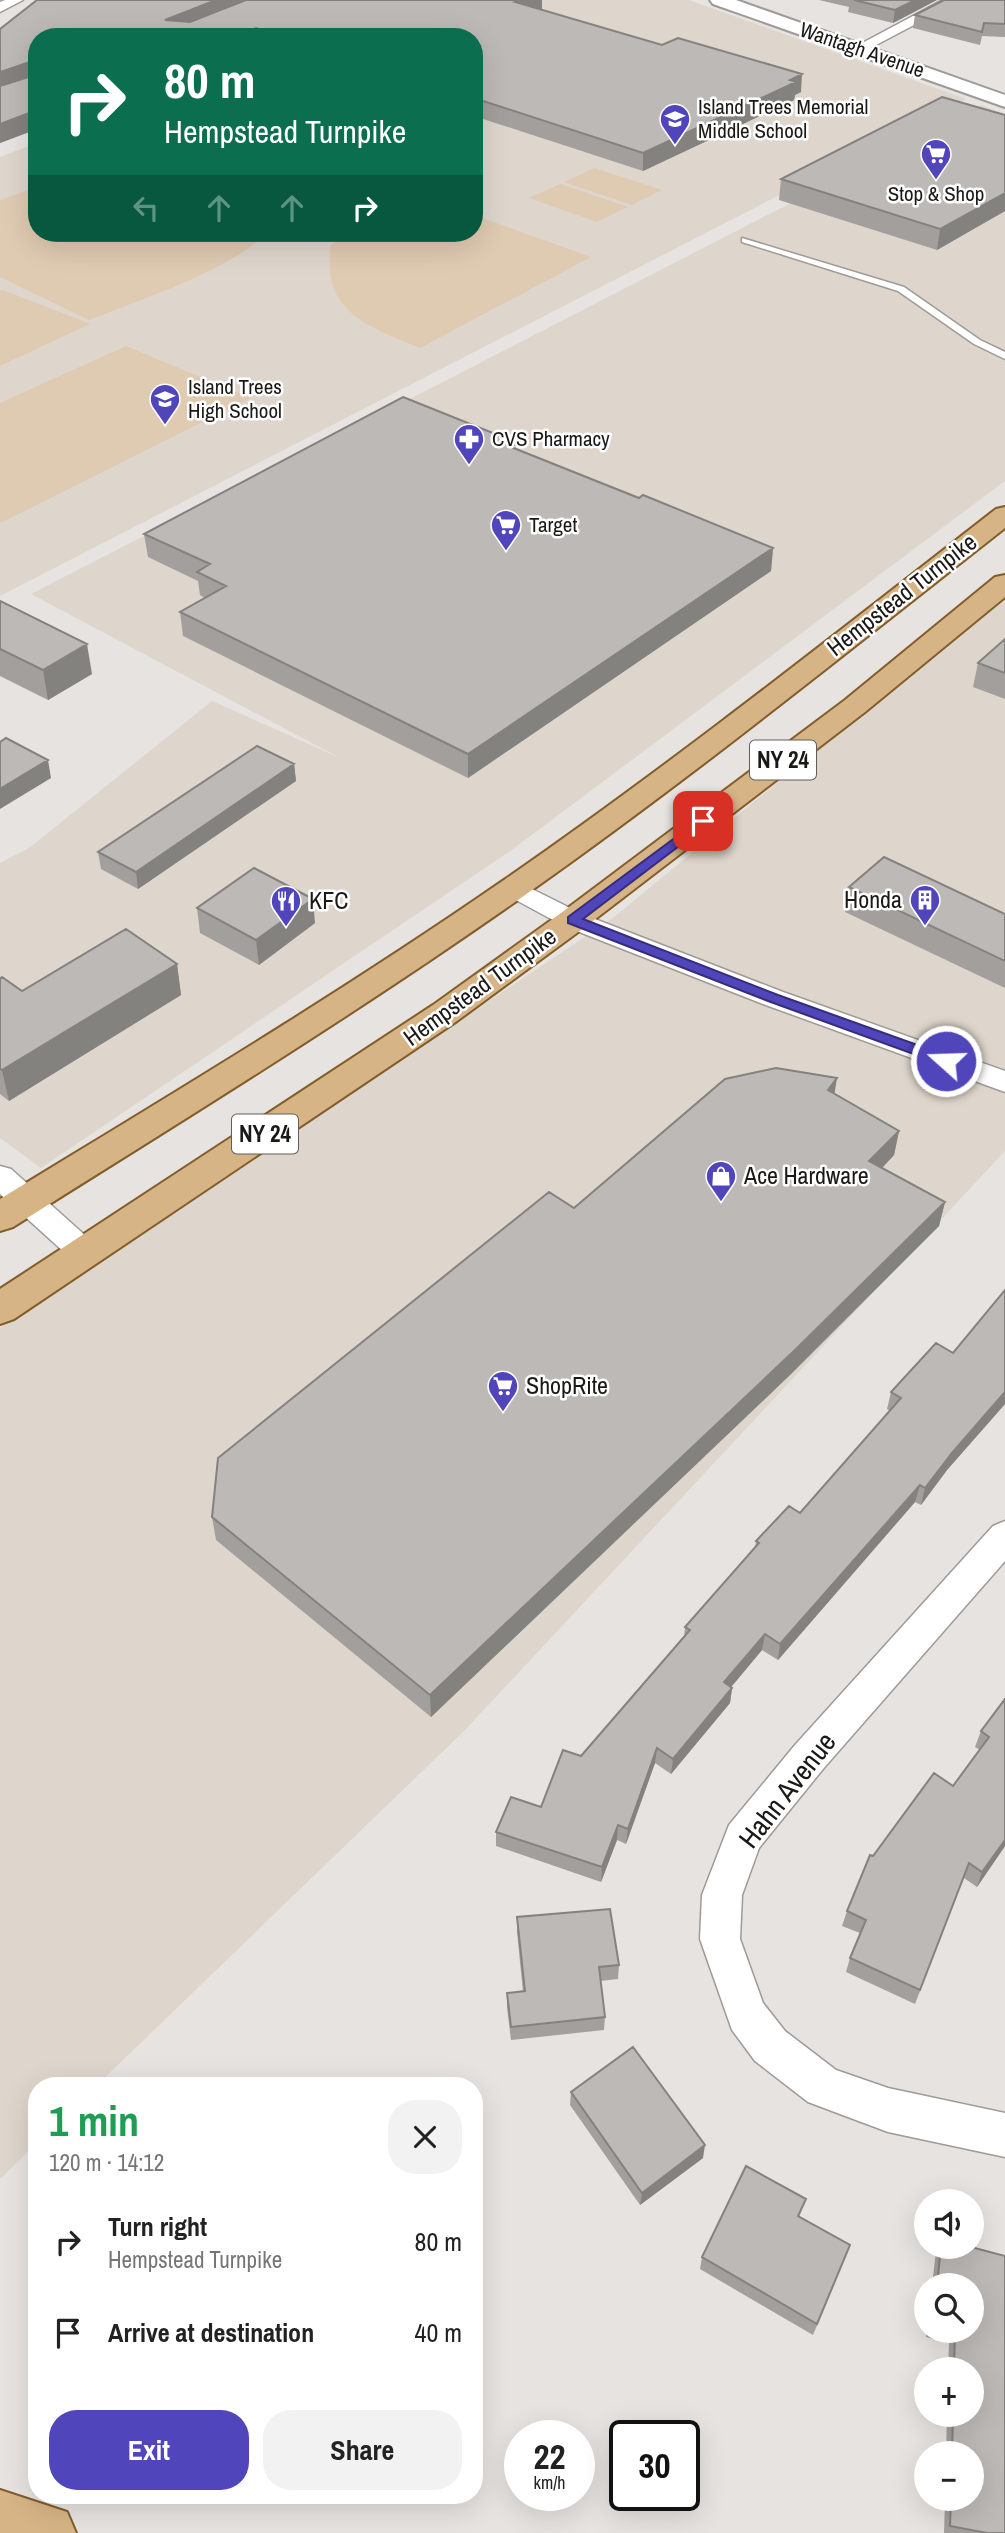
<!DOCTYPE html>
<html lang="en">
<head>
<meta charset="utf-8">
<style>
  body { margin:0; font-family:"Archivo Narrow",sans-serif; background:#f2f2f2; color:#222; height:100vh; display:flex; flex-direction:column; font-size:26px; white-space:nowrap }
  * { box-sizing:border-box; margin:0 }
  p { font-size:23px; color:#767676 }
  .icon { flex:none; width:38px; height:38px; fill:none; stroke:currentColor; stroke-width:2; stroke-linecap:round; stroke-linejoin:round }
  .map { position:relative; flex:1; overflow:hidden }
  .details { position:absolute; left:28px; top:2077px; width:455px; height:427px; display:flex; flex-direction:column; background:#fff; border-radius:28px; box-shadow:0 7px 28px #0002 }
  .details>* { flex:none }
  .banner { position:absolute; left:28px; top:28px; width:455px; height:214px; border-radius:28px; box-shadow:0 7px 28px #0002; background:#0b6e4f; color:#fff; overflow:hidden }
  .controls { position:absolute; left:914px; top:2189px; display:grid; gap:14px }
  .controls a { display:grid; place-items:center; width:70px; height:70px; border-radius:50%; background:#fff; box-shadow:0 7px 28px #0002; font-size:35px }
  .speed { position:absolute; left:504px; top:2420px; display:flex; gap:14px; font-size:35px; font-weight:700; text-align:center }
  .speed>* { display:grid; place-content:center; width:91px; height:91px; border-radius:50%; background:#fff; box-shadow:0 7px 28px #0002; line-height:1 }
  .speed small { font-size:18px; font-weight:400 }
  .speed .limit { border:4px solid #111; border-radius:10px; background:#fff; color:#111 }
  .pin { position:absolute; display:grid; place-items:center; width:60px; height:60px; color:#fff; margin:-30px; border-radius:14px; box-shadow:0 4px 10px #0006 }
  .me { position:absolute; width:77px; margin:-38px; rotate:290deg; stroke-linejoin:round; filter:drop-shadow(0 0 5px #0008) }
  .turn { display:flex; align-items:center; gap:24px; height:147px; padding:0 21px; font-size:32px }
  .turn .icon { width:91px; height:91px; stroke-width:2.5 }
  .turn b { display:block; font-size:49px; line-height:60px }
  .lanes { display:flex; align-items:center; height:66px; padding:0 21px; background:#0003; justify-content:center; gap:35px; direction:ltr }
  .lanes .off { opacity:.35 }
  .round { display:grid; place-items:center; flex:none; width:74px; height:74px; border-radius:28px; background:#f2f2f2 }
  .headline { display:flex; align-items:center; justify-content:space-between; height:119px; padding:0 21px }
  h1 { font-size:42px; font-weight:700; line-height:52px; color:#1e9e55 }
  .primary-button { display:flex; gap:14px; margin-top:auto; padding:14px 21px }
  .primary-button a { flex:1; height:80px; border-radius:28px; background:#5145bc; color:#fff; font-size:28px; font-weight:700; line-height:80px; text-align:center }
  .primary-button a+a { background:#f2f2f2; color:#222 }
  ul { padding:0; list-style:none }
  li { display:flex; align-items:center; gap:21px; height:91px; padding:0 21px }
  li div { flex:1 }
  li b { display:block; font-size:26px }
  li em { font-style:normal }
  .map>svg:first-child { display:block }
  .built { fill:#ded6cc }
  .green { fill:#dfcab2 }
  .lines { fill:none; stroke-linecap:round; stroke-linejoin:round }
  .service-casing { stroke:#9d9a97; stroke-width:3 }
  .minor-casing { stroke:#9d9a97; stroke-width:3 }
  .secondary-casing { stroke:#9d9a97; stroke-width:4 }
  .primary-casing { stroke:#825d2b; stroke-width:4 }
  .service { fill:#fff; fill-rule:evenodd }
  .minor { fill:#fff; fill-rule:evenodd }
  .secondary { fill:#fff; fill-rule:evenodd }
  .primary { fill:#d6b486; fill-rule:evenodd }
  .wall { fill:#a29f9d }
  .shaded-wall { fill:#84827f }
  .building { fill:#bcb9b6; stroke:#84827f; stroke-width:2 }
  .route { fill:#5145bc; stroke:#352d7a; stroke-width:2 }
  .labels { text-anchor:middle; stroke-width:5; stroke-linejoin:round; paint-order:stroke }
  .far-street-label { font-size:21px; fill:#1a1918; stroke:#fff }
  .far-poi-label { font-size:21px; fill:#1a1918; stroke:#fff; text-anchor:start }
  .shield { fill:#fff; stroke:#5f5e5d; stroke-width:2 }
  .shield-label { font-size:23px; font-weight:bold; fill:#1a1918 }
  .street-label { font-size:24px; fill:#1a1918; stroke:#fff }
  .poi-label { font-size:24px; fill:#1a1918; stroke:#fff; text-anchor:start }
  .near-street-label { font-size:28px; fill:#1a1918; stroke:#fff }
</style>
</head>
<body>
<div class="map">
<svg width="1005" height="2533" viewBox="0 0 1005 2533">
  <rect width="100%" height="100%" fill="#e6e3e0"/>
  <!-- built -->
  <path class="built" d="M418,0H689L966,99L0,596V157L37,143V233H474V37Z
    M981,105L1005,114V481L513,849L41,1168L0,1138V863L29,848L212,701L340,758L31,594Z
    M1005,595V1151L465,1730L96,2086H37V2143L0,2179V1328L613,918Z"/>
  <!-- green -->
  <path class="green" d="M594,168L662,190L632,205L564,182Z
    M560,184L628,207L597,222L529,198Z
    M37,187V233H267C230,270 140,300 89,320L0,277V200Z
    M474,215L591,257L420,348C387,334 339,320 331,279C329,269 330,256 330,246L344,233H474Z
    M3,290L90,324L0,366V291Z
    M126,346L251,398L0,523V403Z"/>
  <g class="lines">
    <!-- service casing -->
    <g class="service-casing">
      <path id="service" d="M742,238L904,287L980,340L1005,352V359L974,344L898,291L742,242Z"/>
    </g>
    <!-- minor casing -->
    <g class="minor-casing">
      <path id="minor" d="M5,0H23L0,12V2Z
        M943,0H961L863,52L858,53L851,49Z
        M514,880L582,914L783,992L1005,1071V1092L763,1004L564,926L505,894L501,888L505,882Z
        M0,1166L11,1169L97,1246L102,1254L97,1262L86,1266L75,1262L0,1194Z
        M1005,1521V1561L823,1769L759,1848L742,1895L740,1939L763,2003L785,2031L836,2070L888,2088L1005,2113V2157L888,2132L808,2102L755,2061L732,2030L700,1939L702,1895L729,1825L795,1745L993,1526Z"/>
    </g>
    <!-- secondary casing -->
    <g class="secondary-casing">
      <path id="secondary" d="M710,0H736L1005,95V107L713,4Z"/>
    </g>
    <!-- primary casing -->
    <g class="primary-casing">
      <path id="primary" d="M1005,507V528C847,652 690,779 525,895C359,1012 185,1119 13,1227L0,1231V1199C170,1095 341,993 504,880C673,763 834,635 996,509Z
        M1005,575V597L865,712L585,927L457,1021L14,1319L0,1324V1289L433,1005L561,913L845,700L995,577Z
        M0,2490L67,2512L76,2533H0Z"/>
    </g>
    <!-- service -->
    <use href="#service" class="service"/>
    <!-- minor -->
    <use href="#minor" class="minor"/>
    <!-- secondary -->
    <use href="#secondary" class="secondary"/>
    <!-- primary -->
    <use href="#primary" class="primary"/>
  </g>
  <!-- wall -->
  <path class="wall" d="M819,0H937L893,23L848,12L849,7Z
    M1005,0V37L982,36L980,45L913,28L915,15Z
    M539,9L801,92L795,95L794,100L643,171L474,116V37H37V129L0,143V29L542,9Z
    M1005,115V211L937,250L779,200L781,179Z
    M518,449L639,498L773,548L771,571L468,778L183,636L180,612L205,598L200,595L198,581L148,557L144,534Z
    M0,601L92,674L48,700L0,676Z
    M1005,639V699L973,687L978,663Z
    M294,764L296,781L138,889L101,869L98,852Z
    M849,887L1005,914V988L845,912Z
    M197,908L315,923L259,965L200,933Z
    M177,964L181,995L9,1101L0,1094V979L22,991Z
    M834,1094L899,1131L894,1155L882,1168L945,1202L939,1226L791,1374L431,1717L216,1540L212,1517L574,1208Z
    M1005,1290V1404L947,1470L921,1505L915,1502L778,1660L762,1650L731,1687L732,1688L730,1703L671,1774L655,1763L626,1844L617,1840L601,1882L496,1846V1832L541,1807L581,1756L684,1637L685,1627L755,1548L756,1541L800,1513L890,1411L887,1409L891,1392L953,1353Z
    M1005,1699V1846L977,1887L964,1878L915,2004L846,1972L850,1958L860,1933L842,1926L847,1911L873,1856L953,1786L980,1750L975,1747L981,1731Z
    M517,1917L619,1965L618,1979L600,1981L605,2017L604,2030L511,2040L507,2007V1993L523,1992L517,1932Z
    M571,2092L703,2158L640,2205L570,2105Z
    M806,2199L799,2217L850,2245L813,2335L700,2269L702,2257Z
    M938,2247H971L1005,2533H944L945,2499H971V2454H946L947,2415H971V2370H948L949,2343L926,2337L927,2331H971V2286H932L936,2251Z"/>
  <!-- shaded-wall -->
  <path class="shaded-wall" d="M216,0H259L168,37L165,20Z
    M521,0H542V9L515,19V2Z
    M915,0H937L893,23L895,10Z
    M256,28L257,37H232Z
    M36,60L37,78L0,90V72Z
    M802,74L801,92L795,95L794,100L643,171V153Z
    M37,110V129L0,143V124Z
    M1005,193V211L937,250L940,229Z
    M773,548L771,571L468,778V754Z
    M87,644L92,674L48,700L43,670Z
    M48,760L51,778L0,809V789Z
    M294,764L296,781L138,889L136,872Z
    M313,899L315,923L259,965L256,940Z
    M177,964L181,995L9,1101L2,1070Z
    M837,1078L833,1103L828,1090Z
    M899,1131L894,1155L865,1186L869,1161Z
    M945,1202L939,1226L791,1374L431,1717L430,1695Z
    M1005,1392V1404L947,1470L921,1505L925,1488L952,1453Z
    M920,1485L915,1502L778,1660L780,1644Z
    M765,1634L762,1650L722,1698L724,1682Z
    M732,1688L730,1703L671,1774L673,1759Z
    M657,1748L655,1763L626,1844L628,1829Z
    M618,1825L617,1840L601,1882L602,1867Z
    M1005,1840V1846L977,1887L982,1872Z
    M705,2145L703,2158L640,2205L642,2193Z"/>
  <!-- building -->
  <path class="building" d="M37,0H216L165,20L190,22L246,0H521L515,2L662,45L678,38L802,74L790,80L796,82L643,153L474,98V37H282L256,28L232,37H37V110L0,124V86L35,75L36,60L0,72V29Z
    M854,0H915L895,10Z
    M944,0H1005V24L984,23L982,32L915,15Z
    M942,97L1005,115V193L940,229L781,179Z
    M403,397L518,443L511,447L639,498L643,495L773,548L468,754L180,612L226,586L197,572L210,564L144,534Z
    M0,601L87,644L43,670L0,649Z
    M1005,639V673L978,663Z
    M6,738L48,760L0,789V742Z
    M257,746L294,764L136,872L98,852Z
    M884,857L1005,914V961L849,887Z
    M254,868L313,899L256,940L197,908Z
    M126,929L177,964L2,1070L0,1069V979L2,977L22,991Z
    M776,1068L837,1078L828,1090L899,1131L869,1161L945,1202L795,1350L430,1695L212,1517L218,1458L549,1192L574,1208L725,1079Z
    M1005,1290V1392L952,1453L925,1488L920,1485L780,1644L765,1634L724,1682L732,1688L673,1759L657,1748L628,1829L618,1825L602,1867L496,1832L511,1797L541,1807L563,1750L581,1756L690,1630L685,1627L759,1543L756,1541L789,1506L800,1513L901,1398L891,1392L936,1343L953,1353Z
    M1005,1699V1840L982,1872L969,1863L920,1990L850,1958L866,1920L847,1911L870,1855L873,1856L934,1773L953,1786L989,1737L981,1731Z
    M610,1909L619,1965L599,1967L605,2017L511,2027L507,1993L525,1991L517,1917Z
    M633,2047L705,2145L642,2193L571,2092Z
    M746,2166L806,2199L798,2216L850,2245L817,2324L702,2257Z
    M941,2247H971L1005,2256V2533H987L950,2526L951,2499H971V2454H952L953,2415H971V2370H954L955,2332L950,2331H971V2286H937Z"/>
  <!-- route -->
  <path class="route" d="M703,817L708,818V824L583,919L778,995L951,1057L953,1061L951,1064H941L768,1001L568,923V917Z"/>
  <!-- icons -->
  <defs>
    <g id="school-pin" transform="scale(1.575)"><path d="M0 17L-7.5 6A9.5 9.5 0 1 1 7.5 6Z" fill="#5145bc" stroke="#fff"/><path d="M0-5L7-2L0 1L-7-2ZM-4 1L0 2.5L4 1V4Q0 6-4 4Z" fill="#fff"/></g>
    <g id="supermarket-pin" transform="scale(1.575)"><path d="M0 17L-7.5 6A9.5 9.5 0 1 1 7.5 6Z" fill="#5145bc" stroke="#fff"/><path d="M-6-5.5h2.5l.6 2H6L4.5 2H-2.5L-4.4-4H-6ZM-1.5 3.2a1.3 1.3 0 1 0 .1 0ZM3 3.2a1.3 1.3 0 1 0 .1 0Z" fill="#fff"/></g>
    <g id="pharmacy-pin" transform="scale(1.575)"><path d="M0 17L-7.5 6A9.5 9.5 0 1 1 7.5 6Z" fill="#5145bc" stroke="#fff"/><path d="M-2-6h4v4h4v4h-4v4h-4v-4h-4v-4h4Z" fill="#fff"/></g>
    <g id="building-pin" transform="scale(1.575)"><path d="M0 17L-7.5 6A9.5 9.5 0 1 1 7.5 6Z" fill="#5145bc" stroke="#fff"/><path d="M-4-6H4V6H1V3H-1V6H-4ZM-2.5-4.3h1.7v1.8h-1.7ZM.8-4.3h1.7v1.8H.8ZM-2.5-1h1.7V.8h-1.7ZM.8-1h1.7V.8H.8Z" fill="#fff"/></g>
    <g id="restaurant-pin" transform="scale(1.575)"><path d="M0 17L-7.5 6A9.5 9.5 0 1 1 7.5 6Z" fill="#5145bc" stroke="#fff"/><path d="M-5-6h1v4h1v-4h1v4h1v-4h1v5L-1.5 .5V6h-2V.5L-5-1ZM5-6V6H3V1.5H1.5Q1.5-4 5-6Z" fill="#fff"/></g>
    <g id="shop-pin" transform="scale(1.575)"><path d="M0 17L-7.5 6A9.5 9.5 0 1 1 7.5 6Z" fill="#5145bc" stroke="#fff"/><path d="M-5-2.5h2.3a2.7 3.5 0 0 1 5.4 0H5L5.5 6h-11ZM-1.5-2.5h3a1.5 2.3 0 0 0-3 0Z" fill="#fff"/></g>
  </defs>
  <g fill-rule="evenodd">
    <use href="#school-pin" x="675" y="119"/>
    <use href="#supermarket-pin" x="936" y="154"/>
    <use href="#school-pin" x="165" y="399"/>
    <use href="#pharmacy-pin" x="469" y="439"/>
    <use href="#supermarket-pin" x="506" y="525"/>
    <use href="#building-pin" x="925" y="900"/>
    <use href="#restaurant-pin" x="286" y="901"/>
    <use href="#shop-pin" x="721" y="1176"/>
    <use href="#supermarket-pin" x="503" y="1386"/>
  </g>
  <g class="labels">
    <!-- far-street labels -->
    <g class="far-street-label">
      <text transform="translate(862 50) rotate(19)" y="7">Wantagh Avenue</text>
    </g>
    <!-- far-poi labels -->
    <g class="far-poi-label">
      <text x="698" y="114">Island Trees Memorial<tspan x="698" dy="24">Middle School</tspan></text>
      <text x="936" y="201" text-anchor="middle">Stop &amp; Shop</text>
      <text x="188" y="394">Island Trees<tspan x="188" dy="24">High School</tspan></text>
      <text x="492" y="446">CVS Pharmacy</text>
      <text x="529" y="532">Target</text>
    </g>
    <!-- shield labels -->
    <g class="shield">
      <rect x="750" y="740.5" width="66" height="39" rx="5"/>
      <rect x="232" y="1114.5" width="66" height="39" rx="5"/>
    </g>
    <g class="shield-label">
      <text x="783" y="768">NY 24</text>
      <text x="265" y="1142">NY 24</text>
    </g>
    <!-- street labels -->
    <g class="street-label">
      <text transform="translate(902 595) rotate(-38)" y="8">Hempstead Turnpike</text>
      <text transform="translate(480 987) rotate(-36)" y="8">Hempstead Turnpike</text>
    </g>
    <!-- poi labels -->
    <g class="poi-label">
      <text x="902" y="908" text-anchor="end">Honda</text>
      <text x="309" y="909">KFC</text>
      <text x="744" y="1184">Ace Hardware</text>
      <text x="526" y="1394">ShopRite</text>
    </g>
    <!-- near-street labels -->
    <g class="near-street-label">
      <text transform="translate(787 1790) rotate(-52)" y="10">Hahn Avenue</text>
    </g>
  </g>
</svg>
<div class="controls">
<a><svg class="icon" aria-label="sound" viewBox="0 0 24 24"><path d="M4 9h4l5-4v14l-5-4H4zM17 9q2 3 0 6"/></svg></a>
<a><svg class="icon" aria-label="search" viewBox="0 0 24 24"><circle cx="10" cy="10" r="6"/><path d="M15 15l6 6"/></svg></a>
<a>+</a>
<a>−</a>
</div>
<div class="speed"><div>22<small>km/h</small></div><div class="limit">30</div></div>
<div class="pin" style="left:703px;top:821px;background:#d93025"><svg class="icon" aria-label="arrive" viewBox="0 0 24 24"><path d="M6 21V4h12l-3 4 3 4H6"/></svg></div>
<svg class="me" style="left:946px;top:1061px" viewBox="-20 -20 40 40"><circle r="17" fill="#5145bc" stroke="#fff" stroke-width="3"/><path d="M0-11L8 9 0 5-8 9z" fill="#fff"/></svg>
<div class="banner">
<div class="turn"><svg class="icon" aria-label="right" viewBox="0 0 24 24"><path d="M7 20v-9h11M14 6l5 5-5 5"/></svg><div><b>80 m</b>Hempstead Turnpike</div></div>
<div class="lanes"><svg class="icon off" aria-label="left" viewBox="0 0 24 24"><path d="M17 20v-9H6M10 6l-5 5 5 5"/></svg><svg class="icon off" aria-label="ahead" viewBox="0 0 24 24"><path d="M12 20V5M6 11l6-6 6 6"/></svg><svg class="icon off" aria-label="ahead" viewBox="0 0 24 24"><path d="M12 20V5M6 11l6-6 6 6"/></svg><svg class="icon" aria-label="right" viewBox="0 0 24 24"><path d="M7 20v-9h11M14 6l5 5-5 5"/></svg></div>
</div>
<section class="details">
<div class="headline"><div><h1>1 min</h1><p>120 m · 14:12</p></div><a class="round"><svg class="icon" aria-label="close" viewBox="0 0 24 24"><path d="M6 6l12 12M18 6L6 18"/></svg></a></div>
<ul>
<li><svg class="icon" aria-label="right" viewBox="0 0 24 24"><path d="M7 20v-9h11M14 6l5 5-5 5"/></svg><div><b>Turn right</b><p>Hempstead Turnpike</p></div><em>80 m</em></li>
<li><svg class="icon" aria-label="arrive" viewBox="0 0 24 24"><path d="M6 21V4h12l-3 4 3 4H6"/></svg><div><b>Arrive at destination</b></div><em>40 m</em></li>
</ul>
<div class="primary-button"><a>Exit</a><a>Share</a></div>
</section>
</div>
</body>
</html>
